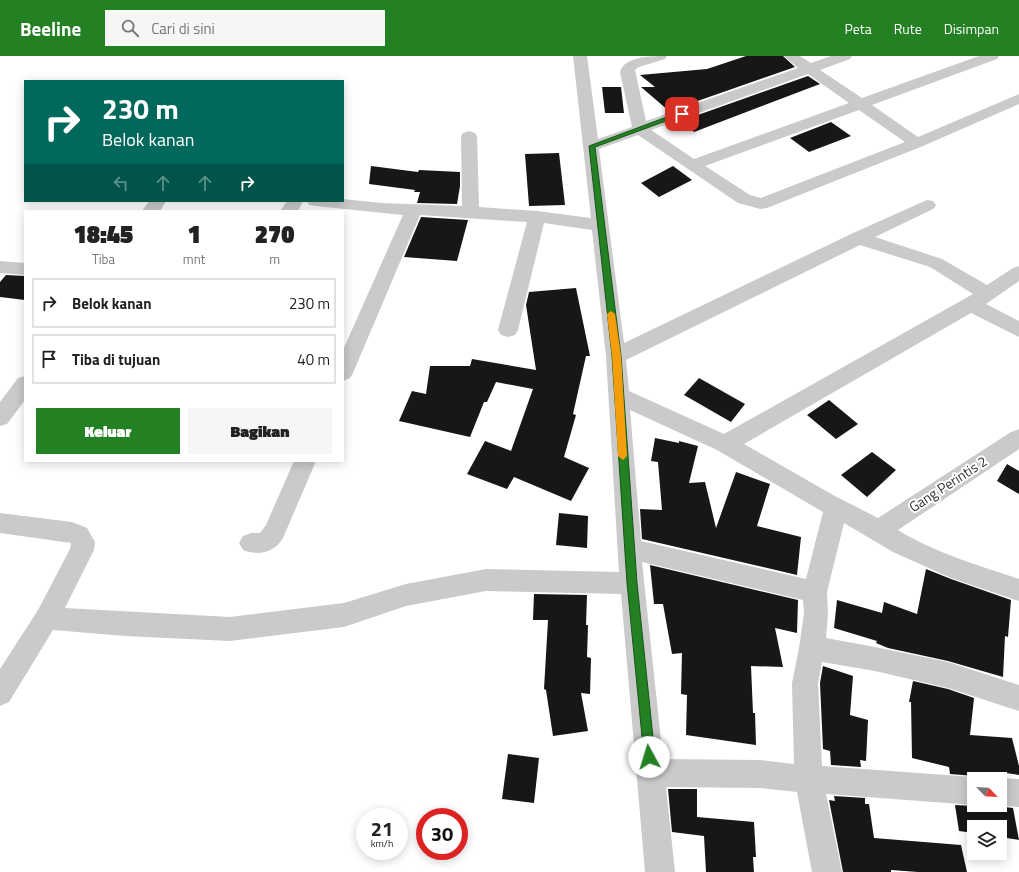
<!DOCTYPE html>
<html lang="id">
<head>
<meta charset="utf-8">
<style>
  body { margin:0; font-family:"Titillium Web",sans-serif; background:#f6f6f6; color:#222; height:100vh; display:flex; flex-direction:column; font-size:15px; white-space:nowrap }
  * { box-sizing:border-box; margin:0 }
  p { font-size:13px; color:#767676 }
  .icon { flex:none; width:22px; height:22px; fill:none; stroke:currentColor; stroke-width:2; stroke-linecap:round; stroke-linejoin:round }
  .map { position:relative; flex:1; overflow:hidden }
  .panel { position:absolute; left:24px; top:154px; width:320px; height:252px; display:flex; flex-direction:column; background:#fff; border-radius:0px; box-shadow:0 2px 10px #0003 }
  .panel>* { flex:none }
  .hud { position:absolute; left:24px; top:24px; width:320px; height:122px; border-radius:0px; box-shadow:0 2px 10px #0003; background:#00695c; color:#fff; overflow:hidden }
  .needle { width:26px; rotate:115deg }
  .fabs { position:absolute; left:967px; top:716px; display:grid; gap:8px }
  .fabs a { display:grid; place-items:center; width:40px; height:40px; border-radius:0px; background:#fff; box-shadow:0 2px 10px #0003; font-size:20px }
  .speed { position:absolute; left:356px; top:752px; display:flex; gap:8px; font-size:20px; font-weight:700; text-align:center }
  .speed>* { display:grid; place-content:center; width:52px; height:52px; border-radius:50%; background:#fff; box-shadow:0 2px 10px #0003; line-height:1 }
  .speed small { font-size:10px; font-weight:400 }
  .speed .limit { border:6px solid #d22; background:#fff; color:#111 }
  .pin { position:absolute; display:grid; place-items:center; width:34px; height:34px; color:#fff; margin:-17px; border-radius:8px; box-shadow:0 2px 6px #0006 }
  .me { position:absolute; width:44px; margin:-22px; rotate:354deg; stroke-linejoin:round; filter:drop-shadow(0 0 3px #0008) }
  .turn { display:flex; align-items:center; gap:14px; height:84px; padding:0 12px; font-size:18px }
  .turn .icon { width:52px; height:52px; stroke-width:2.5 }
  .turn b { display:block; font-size:28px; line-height:34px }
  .lanes { display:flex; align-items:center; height:38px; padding:0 12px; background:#0003; justify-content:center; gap:20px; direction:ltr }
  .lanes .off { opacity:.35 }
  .eta { display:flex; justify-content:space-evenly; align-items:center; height:68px; text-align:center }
  .eta b { font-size:24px; font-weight:800; line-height:28px }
  .cta { display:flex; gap:8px; margin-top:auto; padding:8px 12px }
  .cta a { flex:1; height:46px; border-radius:0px; background:#238123; color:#fff; font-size:16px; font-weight:800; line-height:46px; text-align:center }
  .cta a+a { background:#f6f6f6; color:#222 }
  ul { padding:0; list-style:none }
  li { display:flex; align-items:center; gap:12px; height:50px; margin:0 8px 6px; padding:0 4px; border:2px solid #e0e0e0; border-radius:0px }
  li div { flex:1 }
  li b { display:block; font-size:15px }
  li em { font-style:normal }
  header { display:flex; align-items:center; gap:24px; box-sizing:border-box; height:56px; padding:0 20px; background:#238123; color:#fff }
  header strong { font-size:19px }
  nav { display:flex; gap:22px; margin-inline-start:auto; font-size:14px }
  .search { width:280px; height:36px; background:#f6f6f6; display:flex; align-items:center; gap:10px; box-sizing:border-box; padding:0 14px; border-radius:0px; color:#767676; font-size:15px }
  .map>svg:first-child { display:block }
  .building { fill:#171717 }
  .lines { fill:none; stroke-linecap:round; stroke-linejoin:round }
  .street { fill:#cacaca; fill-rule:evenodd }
  .route { fill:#238123; stroke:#175417 }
  .slow { fill:#f59e0b }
  .labels { text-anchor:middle; stroke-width:4; stroke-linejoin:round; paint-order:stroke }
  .street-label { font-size:14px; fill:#303030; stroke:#fff }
</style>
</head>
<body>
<header>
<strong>Beeline</strong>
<div class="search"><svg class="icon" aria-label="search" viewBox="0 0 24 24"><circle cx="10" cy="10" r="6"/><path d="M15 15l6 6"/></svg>Cari di sini</div>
<nav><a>Peta</a><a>Rute</a><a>Disimpan</a></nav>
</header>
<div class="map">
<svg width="1019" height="816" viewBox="0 0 1019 816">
  <rect width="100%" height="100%" fill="#fff"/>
  <!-- building -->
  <path class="building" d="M746,0H783L795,11L669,55L641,31H655L640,19L707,13Z
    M808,20L820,28L694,76L681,65Z
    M602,31H621L624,57H605Z
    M831,66L851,80L809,96L790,82Z
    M559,97L565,149L529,150L525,98Z
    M371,110L418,116L419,114L460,116V130L457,148L417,147L420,136H414L415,134L369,128Z
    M673,110L692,124L659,141L641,127Z
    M421,161L468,164L457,205L404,201Z
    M6,219L25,220V244L0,241V226Z
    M576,232L590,300H586L573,358L576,359L564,401L589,412L571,445L514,421L507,433L467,418L485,385L511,395L533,333L496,326L487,346H484L470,381L399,365L412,335L426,338L430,310H470L472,303L536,314L526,249L529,236Z
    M699,322L745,348L731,366L684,339Z
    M829,344L858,368L836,383L807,359Z
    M655,382L679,387V385L698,390L689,427L705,426L716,472L736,416L770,428L757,470L801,481L797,519L642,483L640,453L662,454L658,406L651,405Z
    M872,396L896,414L867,441L841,419Z
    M1007,408L1019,415V438L997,425Z
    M559,457L588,460L587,492L556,489Z
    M650,509L798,544L797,577L775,572L783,611L751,610L753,657H755L756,689L686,679L687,639L681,638L682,597L672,598L663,548H654Z
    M926,513L951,523L1011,544L1008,581L1005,580L1003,621L948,605L888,592L876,587L877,585L834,572L837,544L882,557L884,546L917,558Z
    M534,538L587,539L586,569H588L587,601L591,602L590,638L581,637L588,675L553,680L546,634L544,633L548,564H533Z
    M823,610L853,620L850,659L868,664L866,705L860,704L861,711L831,709L830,695L823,693L820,627Z
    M913,625L948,633L974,642L970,679L1012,682L1019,710V719L1006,717L1007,721H1000L996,723H980L974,720L950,718L949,711L912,702L911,646H909Z
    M508,698L539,702L534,747L502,743Z
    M668,733H697V761L754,766L756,801H753L754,816H706L704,780L672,776Z
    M834,740L865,742V748H869L874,782L961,789L967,816H918L891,814V816H843L829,744L835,745Z
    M955,749L974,750L976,749H996L997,750L1013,752L1019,784L1000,781V771H974V777L959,775Z"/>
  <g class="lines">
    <!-- street -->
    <path class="street" d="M573,0H587L598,83L632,71L620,16C624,0 653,0 667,0L665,3L639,11L635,14L646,65L798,12L784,0H800L811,7L831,0H852L850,3L820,14L862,42L979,0H999L997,3L872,49L918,81L1019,38V48L923,90L767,152L760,153L738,147L638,79L599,93L624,287L851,178L927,144L933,145L936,149L933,153L875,181L942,203L987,229L1013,212L1019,210V225L986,248L1019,265V281L971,257L744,388L833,439L878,462L1011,376L1019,373V393L898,474C935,497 978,509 1019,523V545L951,522L893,496L844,467L827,536L828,557L826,582L875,591L948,606L1019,629V655L948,632L875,615L822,606L818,627L822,710L974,721L979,723H974V749L826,738L842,816H812L797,736L759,732L666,731L675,816H645L621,538L486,535L406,550L344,571L230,585L125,580L53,574L9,646L0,650V613L38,554L70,493L71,487L0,477V457L72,466L87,472L95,486L94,494L65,552L230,561L344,547L406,528L486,513L619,516L606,300L592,174L544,167L518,274L515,279L508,281L501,279L498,274L527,166L420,159L353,317L350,322L343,325V294L403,159L315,150L309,149L307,145H343V143L381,147L462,150L461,80L463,77L469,75L475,77L477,80L479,151L537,155L591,162ZM808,18L849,47L694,103L651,74ZM859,54L905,86L761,142L750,139L705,110ZM860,189L930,211L973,238L724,378L629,335L626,304ZM630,354L717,394L823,456L806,523L641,485ZM642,506L803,544L804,557L799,592L792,627L794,708L759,704L663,703Z
      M149,145H166L160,155H142Z
      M287,145H303L298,155H280Z
      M0,205L25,207V219L0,217Z
      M25,320V344L7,368L0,370V346L18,322Z
      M294,405H316L283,482C274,497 258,500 243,494L239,487L243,480L251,477H260L266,469Z
      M1000,722L1019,723V751L997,749H1000V723H997Z"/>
  </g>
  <!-- route -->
  <path class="route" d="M680,56L685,58L595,91L621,300L637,527L655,701L653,705L649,707L645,705L644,701L627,527L612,300L589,90Z"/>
  <!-- slow -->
  <path class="slow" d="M611,255L615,258L621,300L627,400L623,404L618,400L612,300L607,258Z"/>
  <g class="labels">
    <!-- street labels -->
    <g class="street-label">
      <text transform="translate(948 428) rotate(-33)" y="5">Gang Perintis 2</text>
    </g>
  </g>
</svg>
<div class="fabs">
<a><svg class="needle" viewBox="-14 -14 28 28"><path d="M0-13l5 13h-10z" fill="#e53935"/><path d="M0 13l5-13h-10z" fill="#767676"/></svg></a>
<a><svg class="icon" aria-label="layers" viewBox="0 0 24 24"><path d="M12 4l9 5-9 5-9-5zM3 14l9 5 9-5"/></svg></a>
</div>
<div class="speed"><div>21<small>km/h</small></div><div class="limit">30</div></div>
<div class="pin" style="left:682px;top:58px;background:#d93025"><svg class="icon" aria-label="arrive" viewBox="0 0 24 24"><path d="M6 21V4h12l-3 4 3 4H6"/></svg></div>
<svg class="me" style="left:649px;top:701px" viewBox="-20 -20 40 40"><circle r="19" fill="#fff"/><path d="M0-13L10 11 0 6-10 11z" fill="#238123"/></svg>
<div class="hud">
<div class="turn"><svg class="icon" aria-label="right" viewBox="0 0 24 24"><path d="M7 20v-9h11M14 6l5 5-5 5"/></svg><div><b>230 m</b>Belok kanan</div></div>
<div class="lanes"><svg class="icon off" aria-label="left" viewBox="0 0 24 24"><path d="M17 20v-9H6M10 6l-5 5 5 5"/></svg><svg class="icon off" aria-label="ahead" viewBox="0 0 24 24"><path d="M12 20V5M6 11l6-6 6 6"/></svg><svg class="icon off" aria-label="ahead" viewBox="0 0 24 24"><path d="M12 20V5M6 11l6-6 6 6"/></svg><svg class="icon" aria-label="right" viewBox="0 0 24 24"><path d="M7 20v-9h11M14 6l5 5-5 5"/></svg></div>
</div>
<section class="panel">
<div class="eta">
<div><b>18:45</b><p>Tiba</p></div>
<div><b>1</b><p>mnt</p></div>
<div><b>270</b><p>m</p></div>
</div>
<ul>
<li><svg class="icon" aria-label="right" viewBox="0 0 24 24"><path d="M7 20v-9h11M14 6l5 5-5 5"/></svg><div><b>Belok kanan</b></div><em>230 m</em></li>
<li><svg class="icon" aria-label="arrive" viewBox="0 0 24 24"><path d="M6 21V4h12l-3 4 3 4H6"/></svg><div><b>Tiba di tujuan</b></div><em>40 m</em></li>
</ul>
<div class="cta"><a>Keluar</a><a>Bagikan</a></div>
</section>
</div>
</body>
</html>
